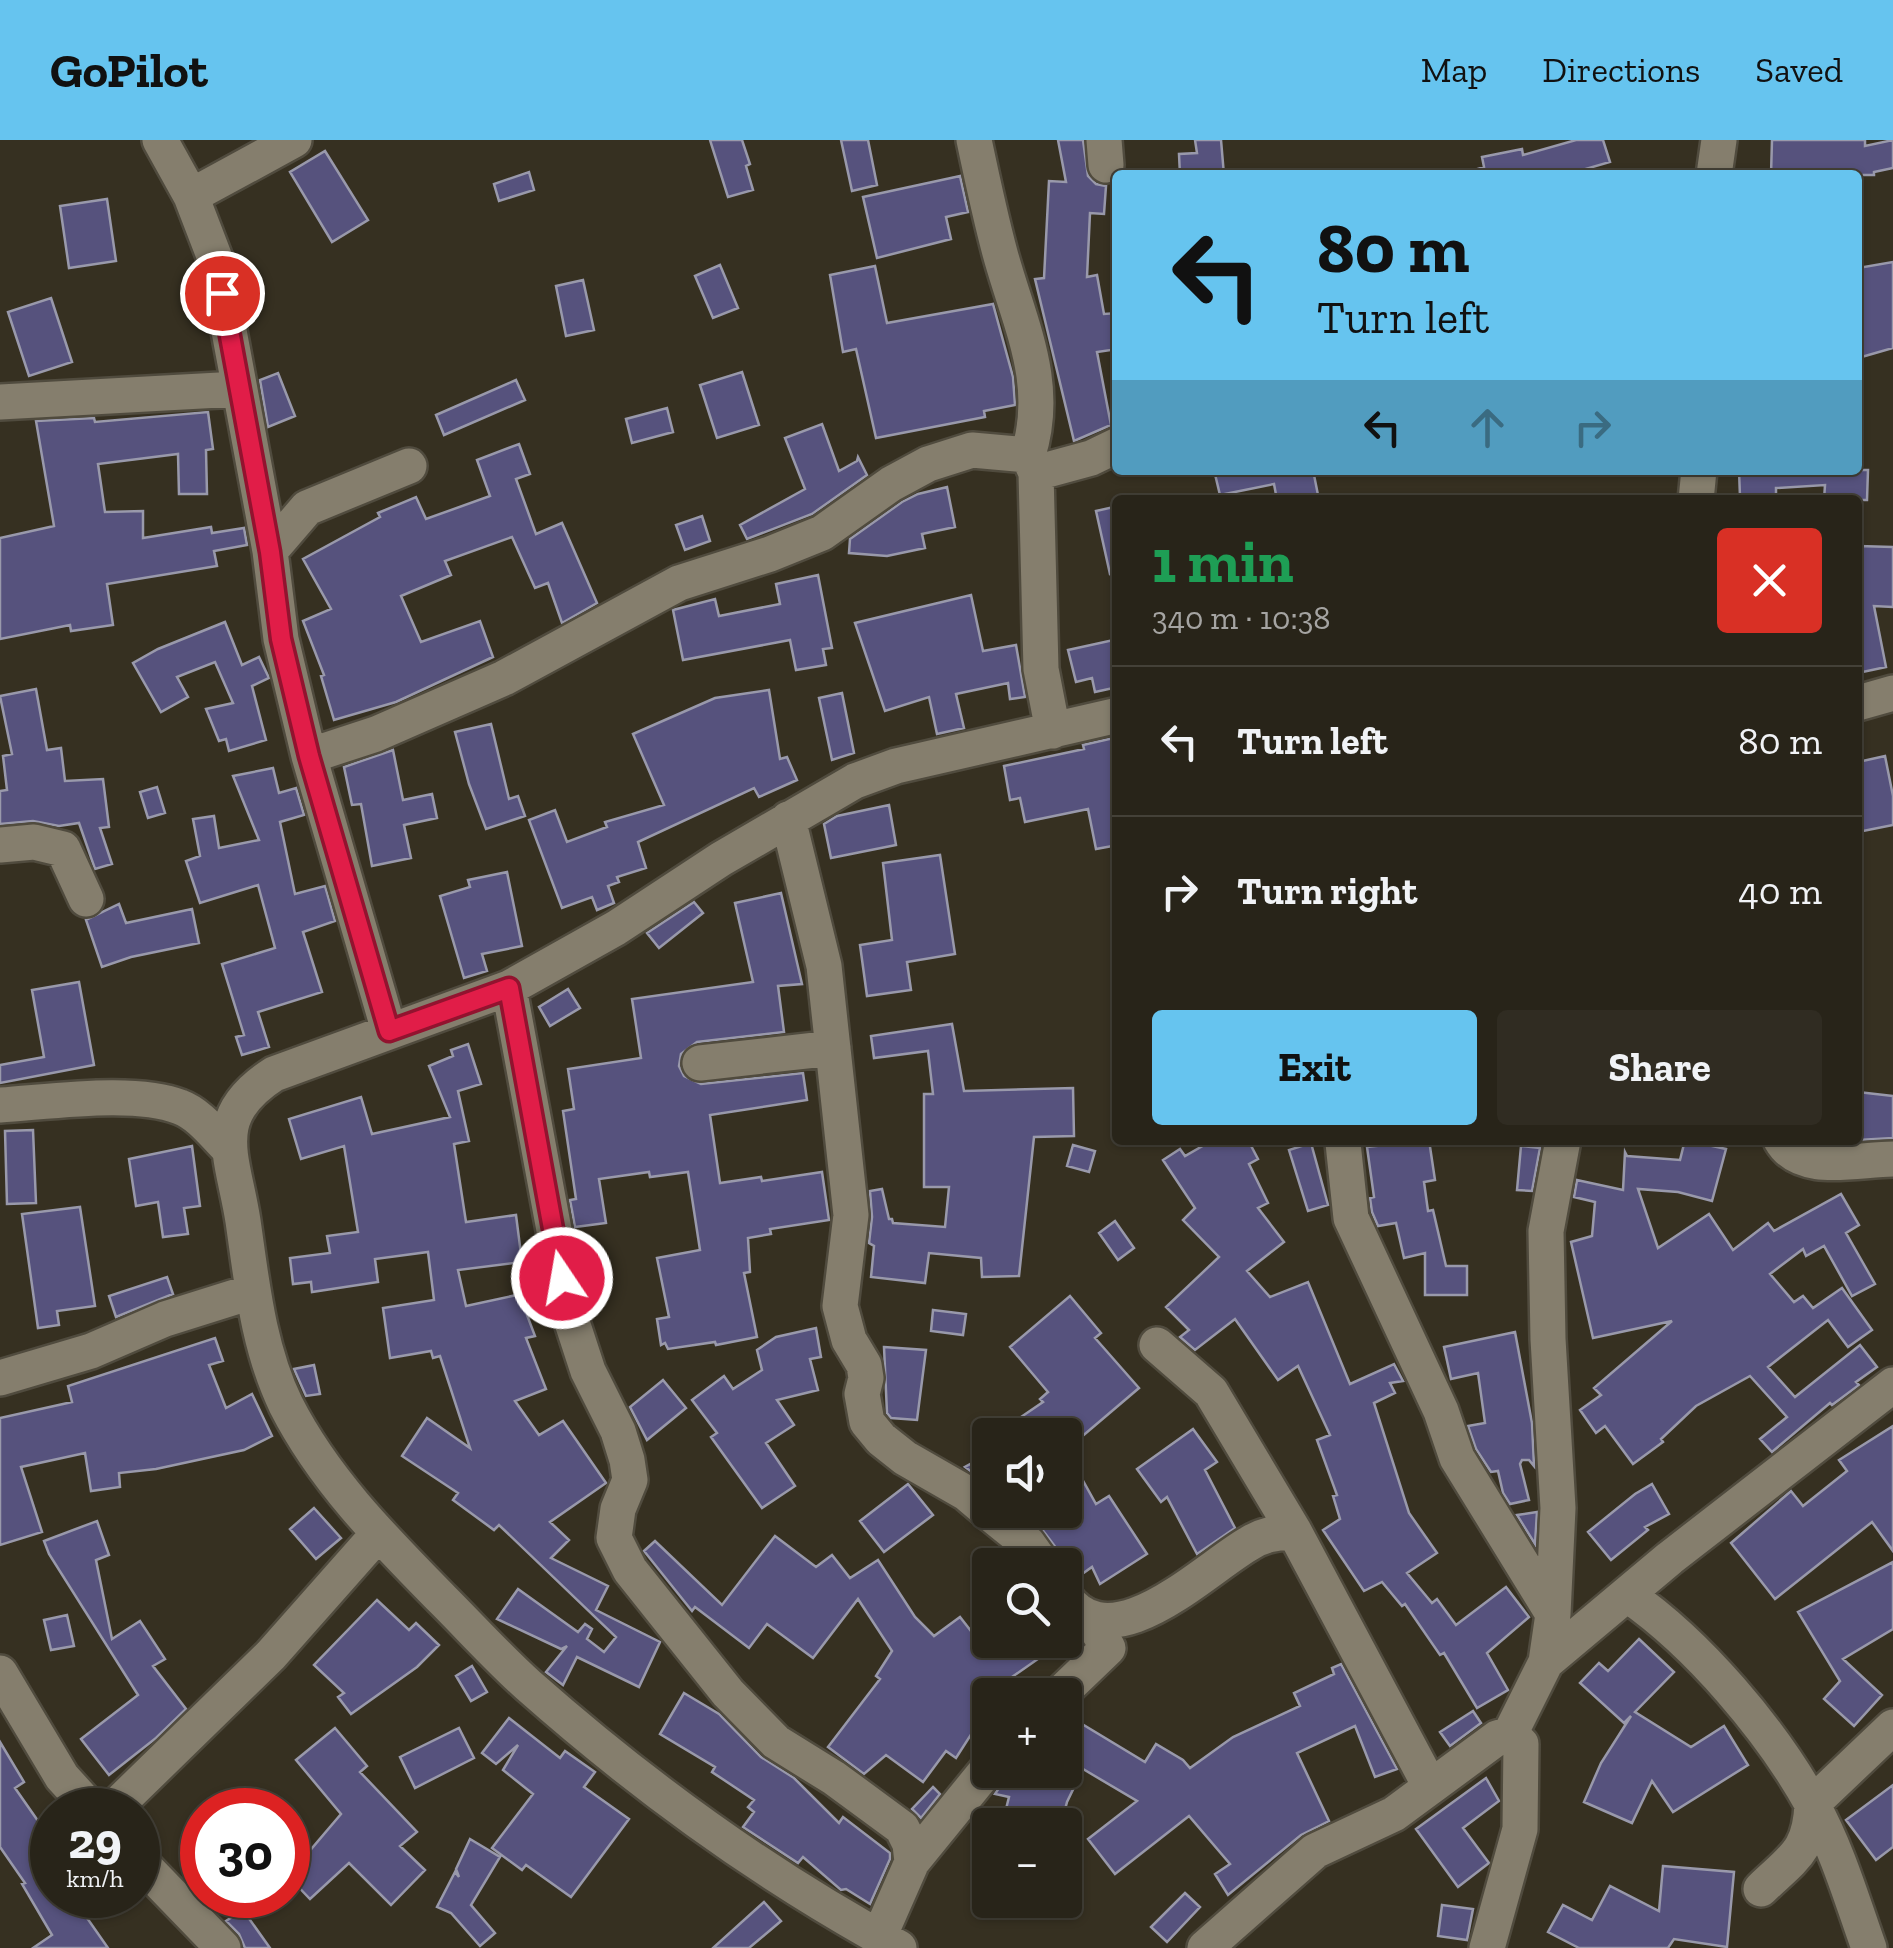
<!DOCTYPE html>
<html lang="en">
<head>
<meta charset="utf-8">
<style>
  body { margin:0; font-family:"Zilla Slab",serif; background:#302c22; color:#f1f3f6; height:100vh; display:flex; flex-direction:column; font-size:38px; white-space:nowrap }
  * { box-sizing:border-box; margin:0 }
  p { font-size:32px; color:#a5a4a2 }
  .icon { flex:none; width:55px; height:55px; fill:none; stroke:currentColor; stroke-width:2; stroke-linecap:round; stroke-linejoin:round }
  .map { position:relative; flex:1; overflow:hidden }
  .sheet { position:absolute; left:1112px; top:355px; width:750px; height:650px; display:flex; flex-direction:column; background:#282419; border-radius:10px; box-shadow:0 2px 8px #0004,0 0 0 2px #444138 }
  .sheet>* { flex:none }
  .guide { position:absolute; left:1112px; top:30px; width:750px; height:305px; border-radius:10px; box-shadow:0 2px 8px #0004,0 0 0 2px #444138; background:#66c4ef; color:#111; overflow:hidden }
  .buttons { position:absolute; left:972px; top:1278px; display:grid; gap:20px }
  .buttons a { display:grid; place-items:center; width:110px; height:110px; border-radius:10px; background:#282419; box-shadow:0 2px 8px #0004,0 0 0 2px #444138; font-size:50px }
  .speed { position:absolute; left:30px; top:1648px; display:flex; gap:20px; font-size:50px; font-weight:700; text-align:center }
  .speed>* { display:grid; place-content:center; width:130px; height:130px; border-radius:50%; background:#282419; box-shadow:0 2px 8px #0004,0 0 0 2px #444138; line-height:1 }
  .speed small { font-size:25px; font-weight:400 }
  .speed .limit { border:15px solid #d22; background:#fff; color:#111 }
  .pin { position:absolute; display:grid; place-items:center; width:85px; height:85px; color:#fff; margin:-42px; border:5px solid #fff; border-radius:50%; box-shadow:0 2px 10px #0007 }
  .me { position:absolute; width:110px; margin:-55px; rotate:348deg; stroke-linejoin:round; filter:drop-shadow(0 0 8px #0008) }
  .turn { display:flex; align-items:center; gap:35px; height:210px; padding:0 40px; font-size:45px }
  .turn .icon { width:130px; height:130px; stroke-width:2.5 }
  .turn b { display:block; font-size:70px; line-height:85px }
  .lanes { display:flex; align-items:center; height:95px; padding:0 40px; background:#0003; justify-content:center; gap:50px; direction:ltr }
  .lanes .off { opacity:.35 }
  .round { display:grid; place-items:center; flex:none; width:105px; height:105px; border-radius:10px; background:#302c22 }
  .summary { display:flex; align-items:center; justify-content:space-between; height:170px; padding:0 40px }
  h1 { font-size:60px; font-weight:700; line-height:75px; color:#1e9e55 }
  .button { display:flex; gap:20px; margin-top:auto; padding:20px 40px }
  .button a { flex:1; height:115px; border-radius:10px; background:#66c4ef; color:#111; font-size:40px; font-weight:700; line-height:115px; text-align:center }
  .button a+a { background:#302c22; color:#f1f3f6 }
  ul { padding:0; list-style:none }
  li { display:flex; align-items:center; gap:30px; height:150px; padding:0 40px; border-top:2px solid #444138 }
  li div { flex:1 }
  li b { display:block; font-size:38px }
  li em { font-style:normal }
  header { display:flex; align-items:center; gap:60px; box-sizing:border-box; height:140px; padding:0 50px; background:#66c4ef; color:#111 }
  header strong { font-size:48px }
  nav { display:flex; gap:55px; margin-inline-start:auto; font-size:35px }
  .map>svg:first-child { display:block }
  .building { fill:#56527d; stroke:#9999ab; stroke-width:2.5 }
  .lines { fill:none; stroke-linecap:round; stroke-linejoin:round }
  .minor-casing { stroke:#504b3e; stroke-width:40 }
  .minor { stroke:#857e6d; stroke-width:35 }
  .route-casing { stroke:#92132f; stroke-width:25 }
  .route { stroke:#e11d48; stroke-width:18 }
</style>
</head>
<body>
<header>
<strong>GoPilot</strong>
<nav><a>Map</a><a>Directions</a><a>Saved</a></nav>
</header>
<div class="map">
<svg width="1893" height="1808" viewBox="0 0 1893 1808">
  <rect width="100%" height="100%" fill="#363021"/>
  <!-- building -->
  <path class="building" d="M710,0H742L750,24L746,26L753,50L728,57Z
    M841,0H868L877,45L852,51Z
    M1058,0H1083L1088,36L1096,44L1106,46L1104,74L1090,73L1087,137L1097,135L1104,174L1118,173V209L1097,212L1111,285L1074,301L1035,139L1044,138L1049,41L1066,42Z
    M1195,0H1221L1224,35H1180L1179,14L1197,13Z
    M1576,0H1603L1610,22L1565,35H1475L1474,30L1484,27L1482,17L1522,9L1523,15Z
    M1772,0H1865V6L1893,0V28L1874,32V35H1771Z
    M325,11L368,80L332,102L290,32Z
    M529,32L534,50L499,61L494,44Z
    M960,36L968,72L946,77L951,99L877,118L863,57Z
    M107,59L116,121L69,128L60,66Z
    M1893,122V208L1858,218V128Z
    M720,125L738,168L713,178L695,136Z
    M875,126L887,183L993,164L1013,237L1015,265L984,271L985,277L876,298L856,209L843,212L830,135Z
    M583,140L594,190L566,196L556,146Z
    M51,158L72,222L29,236L8,172Z
    M742,232L759,285L717,298L700,245Z
    M278,233L295,276L268,287L260,240Z
    M516,240L525,260L444,295L436,275Z
    M667,268L673,292L632,303L626,279Z
    M208,272L213,309L206,310L207,354H179L178,314L98,324L105,372L143,371V398L211,387L212,393L244,388L247,405L214,411L217,426L107,444L113,485L71,491L70,485L0,499V398L54,386L36,281L94,278L95,282Z
    M822,284L839,331L857,321L858,317L867,335L812,374L747,399L740,385L805,349L785,298Z
    M519,304L530,334L516,339L536,394L562,383L597,463L562,483L548,443L535,448L512,397L445,421L451,435L401,456L421,502L480,481L493,517L396,562L334,580L321,536L324,535L303,481L331,469L303,419L380,377L378,373L416,357L426,379L490,356L477,320Z
    M1214,330H1313L1319,360H1277L1274,344L1220,355Z
    M1739,330H1868L1867,360H1824L1825,345L1776,348V357H1740Z
    M947,347L955,387L922,394L925,408L887,416L849,413L850,399L902,362L918,354Z
    M1118,366V433L1110,434L1096,371Z
    M702,376L710,401L685,410L676,385Z
    M1858,406L1893,407V467L1874,466L1886,527L1858,533Z
    M818,435L832,508L823,509L826,525L796,530L790,500L683,520L673,470L715,459L719,476L780,464L776,444Z
    M971,455L983,511L1016,505L1025,557L1010,559L1008,543L956,554L964,588L937,594L929,557L885,571L855,483Z
    M225,482L242,525L259,517L269,538L252,546L266,600L229,611L226,599L219,601L206,569L233,563L215,522L177,537L188,557L161,572L133,523L158,509Z
    M1118,499V547L1095,552L1092,538L1076,542L1068,510Z
    M36,549L47,610L61,608L65,641L103,639L109,687L100,688L112,724L95,729L79,683L59,686L33,681L0,684V651L7,650L3,616L12,614L0,556Z
    M769,550L780,619L787,617L797,640L759,657L754,648L638,702L646,728L617,737L619,742L608,746L614,763L597,770L592,757L562,768L529,680L555,670L567,702L607,687L605,682L664,665L633,594L715,558Z
    M842,553L854,613L832,620L819,558Z
    M491,584L509,659L518,656L525,676L486,689L469,644L455,592Z
    M1118,597V705L1096,709L1088,669L1025,682L1020,658L1010,660L1004,626L1084,609L1083,605Z
    M393,610L403,660L432,654L437,678L404,685L411,718L372,726L361,664L352,665L344,627Z
    M1885,616L1893,656V685L1858,692V622Z
    M273,628L279,653L296,648L304,675L280,682L295,754L325,746L335,781L303,792L322,852L258,872L269,907L242,915L236,897L244,895L222,824L275,808L258,745L200,763L186,721L200,716L193,679L214,676L219,708L259,700L233,636Z
    M157,647L165,673L148,678L140,652Z
    M889,665L896,705L831,718L824,684L837,676Z
    M940,715L955,814L907,822L911,850L867,856L860,805L892,800L883,723Z
    M507,732L522,806L482,814L487,831L464,838L440,756L470,747L468,740Z
    M781,753L802,844L778,846L784,892L697,902L681,914L679,926L684,936L701,944L803,933L807,960L710,975L720,1043L761,1037L762,1041L822,1032L829,1080L770,1089L771,1094L748,1098L750,1132L744,1133L757,1197L716,1205L715,1202L668,1209L665,1203L661,1205L657,1179L669,1177L657,1118L700,1110L688,1032L650,1037L649,1032L599,1039L606,1083L575,1087L570,1060L576,1059L563,971L574,969L568,929L641,918L632,859L753,842L735,763Z
    M694,762L703,773L659,808L647,793Z
    M119,764L126,783L192,769L199,803L131,817L102,827L86,780Z
    M79,842L94,925L0,943V925L44,917L32,850Z
    M568,849L580,868L550,886L539,867Z
    M952,884L964,951L1073,948L1074,996L1034,997L1019,1136L982,1137L981,1118L929,1113L925,1143L871,1137L874,1106L869,1103L872,1077L870,1051L882,1049L889,1079H892L893,1083L945,1087L949,1047H924V954H933L928,911L874,918L871,896Z
    M468,904L481,944L458,951L469,1001L454,1004L466,1082L516,1075L522,1122L458,1130L466,1166L526,1153L530,1173L527,1175L535,1196L526,1198L546,1249L515,1261L539,1295L563,1281L606,1343L550,1382L569,1400L551,1418L608,1446L596,1470L660,1502L639,1547L577,1517L563,1545L546,1532L567,1506L561,1509L497,1479L518,1449L578,1492L585,1484L592,1489L587,1499L604,1512L616,1497L499,1385L494,1390L453,1360L458,1353L402,1316L427,1278L470,1308L440,1216L433,1218L431,1211L390,1218L383,1168L434,1160L428,1112L375,1119L378,1142L312,1152L311,1142L293,1144L290,1118L330,1113L327,1096L358,1092L344,1006L301,1019L289,979L361,957L372,994L450,977L429,926L453,916L451,910Z
    M1858,952L1893,956V998L1858,1000Z
    M33,990L36,1063L7,1064L5,991Z
    M1213,1000H1248L1258,1019L1249,1024L1268,1063L1258,1068L1284,1102L1247,1131L1270,1157L1308,1142L1350,1244L1394,1224L1403,1241L1390,1243L1395,1253L1374,1263L1409,1373L1437,1413L1407,1433L1432,1463L1437,1459L1456,1485L1506,1447L1529,1477L1487,1513L1508,1550L1477,1568L1444,1513L1440,1515L1405,1464L1402,1466L1382,1442L1364,1451L1323,1390L1340,1379L1333,1356L1337,1355L1317,1300L1330,1295L1298,1226L1278,1240L1235,1179L1195,1210L1180,1197L1189,1190L1166,1167L1219,1117L1183,1080L1195,1068L1163,1020L1180,1009L1185,1016Z
    M1429,1000L1435,1040L1424,1042L1428,1071L1433,1070L1446,1126H1467V1155H1425V1113L1404,1118L1396,1083L1378,1086L1372,1072L1370,1058L1374,1057L1367,1007Z
    M1685,1000L1726,1009L1712,1061L1678,1052L1638,1049L1658,1108L1709,1074L1733,1110L1768,1083L1774,1091L1841,1054L1859,1085L1846,1093L1875,1144L1852,1156L1824,1106L1806,1116L1803,1109L1770,1134L1794,1162L1803,1156L1813,1168L1842,1148L1872,1190L1848,1207L1828,1180L1768,1227L1795,1257L1860,1205L1877,1227L1856,1242L1859,1245L1832,1265L1830,1263L1772,1312L1760,1299L1787,1277L1750,1236L1696,1266L1661,1299L1663,1302L1633,1324L1605,1286L1596,1293L1580,1270L1601,1255L1594,1248L1672,1181L1593,1198L1571,1102L1592,1096L1595,1062L1574,1057L1577,1040L1623,1050L1625,1012L1627,1016L1680,1020Z
    M1311,1003L1328,1065L1308,1071L1289,1010Z
    M1073,1005L1095,1011L1089,1032L1067,1026Z
    M192,1006L200,1066L184,1068L188,1094L163,1097L158,1062L136,1066L129,1019Z
    M1521,1006L1540,1008L1532,1051L1517,1050Z
    M80,1067L95,1166L57,1171L59,1185L38,1188L22,1074Z
    M1115,1081L1134,1108L1118,1120L1099,1093Z
    M167,1137L173,1154L116,1177L109,1156Z
    M1070,1156L1101,1193L1095,1198L1139,1248L1066,1310L1096,1364L1109,1356L1147,1414L1100,1444L1092,1427L1075,1439L1067,1436L1060,1413L1038,1384L1058,1370H1065V1295H1028L1018,1279L1043,1262L1040,1259L1048,1252L1010,1207Z
    M933,1170L966,1174L963,1195L931,1191Z
    M816,1188L821,1217L810,1219L818,1250L777,1260L794,1285L766,1303L795,1346L762,1368L711,1297L717,1293L692,1260L724,1236L733,1249L762,1230L757,1210L776,1197Z
    M1515,1192L1532,1283L1534,1326L1529,1320H1522L1520,1324L1529,1360L1510,1364L1503,1353L1498,1331L1491,1332L1476,1309L1468,1286L1485,1283L1478,1233L1451,1239L1444,1207Z
    M215,1198L223,1221L209,1225L226,1268L252,1254L272,1296L244,1310L156,1329L119,1333L120,1347L91,1351L85,1313L21,1327L42,1392L0,1405V1278L72,1262L68,1246Z
    M884,1207L926,1210L917,1280L891,1278L887,1273Z
    M314,1225L320,1254L306,1256L294,1229Z
    M663,1240L686,1268L647,1300L630,1267Z
    M1893,1286V1411L1872,1382L1775,1459L1731,1403L1791,1351L1803,1366L1847,1331L1839,1320Z
    M1193,1289L1217,1322L1205,1330L1235,1388L1197,1414L1167,1357L1161,1362L1137,1329Z
    M983,1317L990,1331L988,1344L965,1327Z
    M908,1344L933,1375L884,1412L860,1381Z
    M1652,1344L1669,1374L1645,1387L1648,1390L1611,1420L1588,1392L1635,1354Z
    M314,1368L341,1398L316,1419L290,1389Z
    M1537,1372L1535,1404L1517,1375Z
    M97,1381L109,1415L96,1420L112,1499L140,1481L165,1519L153,1526L186,1569L156,1598L109,1635L81,1599L138,1555L49,1414L44,1401Z
    M775,1396L816,1427L832,1415L850,1438L878,1420L915,1477L934,1496L960,1477L978,1500L990,1492V1500H1065L1012,1537L1026,1555H990V1565L956,1618L946,1611L923,1642L886,1615L864,1634L828,1607L880,1539L876,1536L892,1511L858,1459L813,1518L767,1484L749,1508L695,1467L692,1471L644,1411L655,1401L722,1465Z
    M1893,1422V1489L1843,1519L1882,1555L1854,1586L1824,1559L1840,1541L1798,1472Z
    M377,1460L409,1490L416,1483L439,1505L417,1527L351,1574L338,1557L344,1553L314,1525Z
    M67,1475L74,1506L51,1510L44,1480Z
    M1639,1499L1674,1532L1635,1572L1691,1607L1724,1586L1748,1625L1673,1672L1652,1641L1632,1683L1584,1662L1601,1623L1631,1576L1624,1583L1580,1543L1599,1523L1608,1531Z
    M1341,1524L1397,1629L1375,1637L1355,1586L1297,1613L1329,1681L1301,1695L1228,1755L1215,1734L1230,1724L1189,1676L1115,1734L1088,1699L1137,1661L1083,1629L1067,1662L1061,1685H1020L1003,1681L1009,1657L995,1654L1011,1630H1065V1605L1077,1581L1145,1622L1156,1604L1183,1620L1190,1628L1233,1597L1300,1566L1294,1553L1334,1534L1332,1528Z
    M472,1526L487,1552L471,1561L456,1536Z
    M684,1553L719,1574L761,1617L794,1638L839,1683L843,1677L890,1713V1719L870,1764L846,1749L841,1750L803,1717L798,1723L743,1687L754,1672L748,1667L754,1660L712,1632L715,1627L660,1594Z
    M1473,1571L1481,1583L1450,1606L1440,1592Z
    M509,1578L560,1618L565,1611L595,1632L584,1647L629,1679L571,1757L526,1725L522,1730L492,1708L533,1654L503,1630L518,1605L496,1624L482,1613Z
    M335,1588L367,1626L360,1632L417,1692L400,1706L425,1730L391,1765L349,1723L310,1759L288,1736V1707L301,1721L341,1674L296,1620Z
    M459,1588L474,1618L415,1648L400,1617Z
    M0,1602L24,1642L15,1648L52,1701V1755H71L108,1808H33L52,1795L22,1744L25,1743L0,1707Z
    M1486,1638L1499,1661L1463,1688L1489,1723L1458,1747L1416,1689Z
    M1893,1645V1707L1876,1720L1846,1680Z
    M933,1647L940,1654L921,1678L912,1669Z
    M470,1699L500,1717L471,1765L495,1793L480,1806L451,1773L437,1767L455,1732L459,1737L456,1729Z
    M1663,1726L1734,1732L1727,1807L1674,1799L1668,1808H1579L1548,1792L1563,1765L1592,1780L1610,1746L1659,1771Z
    M1185,1753L1200,1767L1167,1802L1151,1787Z
    M764,1762L781,1781L749,1808H713Z
    M1442,1765L1473,1769L1467,1800L1438,1796Z
    M243,1770L270,1808H245L239,1794L226,1781Z"/>
  <g class="lines">
    <!-- minor casing -->
    <g class="minor-casing">
      <path id="minor" d="M160,0L191,56L216,121L270,411L281,499L309,616L389,891
        M974,0C982,38 990,76 1000,113C1019,183 1051,242 1028,315L1036,333L1041,529L1053,591
        M1104,0L1106,25
        M1714,35L1719,0
        M191,56L294,0
        M0,262L238,249
        M1036,333L1091,318L1118,305
        M1696,360L1699,330
        M270,411L307,368L409,326
        M1858,563L1893,553
        M309,616L376,594L504,538L679,443L770,414L822,393L891,344L928,324L972,310L1028,315
        M788,679L824,826L851,1075L840,1166L849,1200L864,1225L866,1238L862,1254L867,1282L881,1299L905,1318L966,1353L992,1375L1028,1404L1043,1425
        M0,705L34,702L63,709L86,759
        M509,848L570,1176L588,1231L618,1291L627,1320L630,1340L618,1369L614,1398L630,1430L728,1553L776,1602L834,1638L902,1688L910,1704L912,1722L879,1797
        M700,923L833,908
        M0,965C49,962 136,949 180,967C199,974 214,994 228,1008
        M1781,1000C1801,1035 1857,1019 1893,1019
        M1343,1003L1351,1078L1441,1271L1457,1318L1553,1474
        M1157,1205L1211,1252L1294,1391L1430,1646
        M0,1238L91,1211L165,1179L251,1152
        M1629,1456C1698,1504 1771,1590 1812,1664C1837,1709 1852,1760 1869,1808
        M1065,1457C1112,1524 1204,1429 1250,1403C1264,1394 1278,1393 1294,1391
        M1546,1522L1670,1418L1893,1245
        M0,1533L62,1637L92,1670
        M1059,1555L1108,1508L1091,1480
        M112,1670L271,1515L378,1394
        M138,1720L223,1808
        M912,1722L990,1626
        M1761,1749C1793,1718 1810,1712 1812,1664L1893,1587
        M899,1808C766,1736 641,1645 528,1545C498,1518 471,1488 442,1459C384,1400 324,1340 286,1265C258,1207 252,1143 243,1081C233,1016 207,977 274,934L509,848L616,788L721,719L855,641L896,626L1118,575
        M1205,1808L1315,1711L1394,1674L1497,1598L1510,1594L1546,1522L1553,1474L1558,1368L1548,1199L1546,1091L1563,1000
        M1487,1808L1520,1689L1521,1604L1510,1594"/>
    </g>
    <!-- minor -->
    <use href="#minor" class="minor"/>
  </g>
  <g class="lines">
    <!-- route casing -->
    <g class="route-casing">
      <path id="route" d="M222,153L270,412L281,499L309,616L389,891L509,848L562,1138"/>
    </g>
    <!-- route -->
    <use href="#route" class="route"/>
  </g>
</svg>
<div class="buttons">
<a><svg class="icon" aria-label="sound" viewBox="0 0 24 24"><path d="M4 9h4l5-4v14l-5-4H4zM17 9q2 3 0 6"/></svg></a>
<a><svg class="icon" aria-label="search" viewBox="0 0 24 24"><circle cx="10" cy="10" r="6"/><path d="M15 15l6 6"/></svg></a>
<a>+</a>
<a>−</a>
</div>
<div class="speed"><div>29<small>km/h</small></div><div class="limit">30</div></div>
<div class="pin" style="left:222px;top:153px;background:#d93025"><svg class="icon" aria-label="arrive" viewBox="0 0 24 24"><path d="M6 21V4h12l-3 4 3 4H6"/></svg></div>
<svg class="me" style="left:562px;top:1138px" viewBox="-20 -20 40 40"><circle r="17" fill="#e11d48" stroke="#fff" stroke-width="3"/><path d="M0-11L8 9 0 5-8 9z" fill="#fff"/></svg>
<div class="guide">
<div class="turn"><svg class="icon" aria-label="left" viewBox="0 0 24 24"><path d="M17 20v-9H6M10 6l-5 5 5 5"/></svg><div><b>80 m</b>Turn left</div></div>
<div class="lanes"><svg class="icon" aria-label="left" viewBox="0 0 24 24"><path d="M17 20v-9H6M10 6l-5 5 5 5"/></svg><svg class="icon off" aria-label="ahead" viewBox="0 0 24 24"><path d="M12 20V5M6 11l6-6 6 6"/></svg><svg class="icon off" aria-label="right" viewBox="0 0 24 24"><path d="M7 20v-9h11M14 6l5 5-5 5"/></svg></div>
</div>
<section class="sheet">
<div class="summary"><div><h1>1 min</h1><p>340 m · 10:38</p></div><a class="round" style="background:#d93025;color:#fff"><svg class="icon" aria-label="close" viewBox="0 0 24 24"><path d="M6 6l12 12M18 6L6 18"/></svg></a></div>
<ul>
<li><svg class="icon" aria-label="left" viewBox="0 0 24 24"><path d="M17 20v-9H6M10 6l-5 5 5 5"/></svg><div><b>Turn left</b></div><em>80 m</em></li>
<li><svg class="icon" aria-label="right" viewBox="0 0 24 24"><path d="M7 20v-9h11M14 6l5 5-5 5"/></svg><div><b>Turn right</b></div><em>40 m</em></li>
</ul>
<div class="button"><a>Exit</a><a>Share</a></div>
</section>
</div>
</body>
</html>
